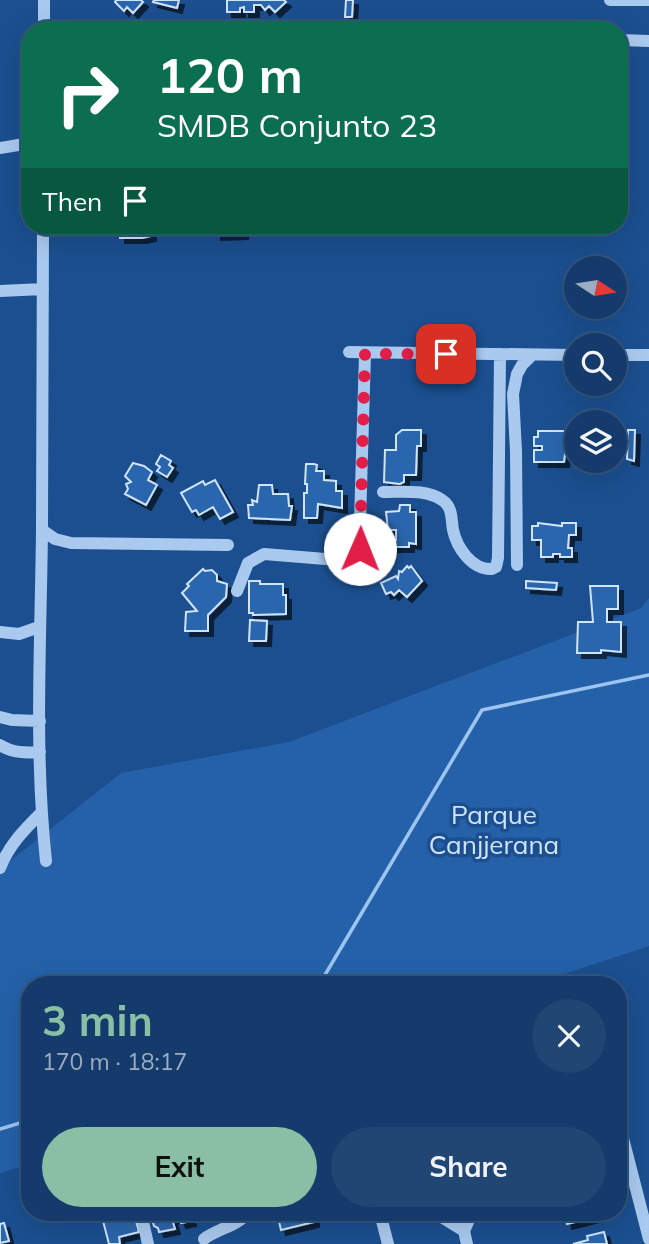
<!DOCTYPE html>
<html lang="en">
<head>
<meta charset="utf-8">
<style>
  body { margin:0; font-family:Mulish,sans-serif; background:#214673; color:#f1f3f6; height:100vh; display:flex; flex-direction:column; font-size:26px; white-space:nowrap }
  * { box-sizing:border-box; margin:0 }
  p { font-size:23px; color:#9dadc1 }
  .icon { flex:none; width:38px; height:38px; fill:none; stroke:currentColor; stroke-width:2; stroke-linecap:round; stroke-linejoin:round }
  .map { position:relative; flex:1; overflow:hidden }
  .drawer { position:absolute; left:21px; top:976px; width:606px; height:245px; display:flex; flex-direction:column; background:#143b6b; border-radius:28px; box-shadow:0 7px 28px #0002,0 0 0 2px #33557e }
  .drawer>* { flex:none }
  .hud { position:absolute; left:21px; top:21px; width:607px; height:214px; border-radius:28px; box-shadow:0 7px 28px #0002,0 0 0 2px #33557e; background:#0b6e4f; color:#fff; overflow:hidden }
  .needle { width:46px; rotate:102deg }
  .tools { position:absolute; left:564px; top:256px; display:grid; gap:14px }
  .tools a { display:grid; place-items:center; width:63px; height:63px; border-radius:50%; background:#143b6b; box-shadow:0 7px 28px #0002,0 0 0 2px #33557e; font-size:35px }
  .pin { position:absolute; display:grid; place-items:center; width:60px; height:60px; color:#fff; margin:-30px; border-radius:14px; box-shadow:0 4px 10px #0006 }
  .me { position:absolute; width:77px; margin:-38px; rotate:1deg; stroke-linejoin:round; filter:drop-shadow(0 0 5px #0008) }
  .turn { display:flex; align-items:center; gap:24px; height:147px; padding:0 21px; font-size:32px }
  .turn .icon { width:91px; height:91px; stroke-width:2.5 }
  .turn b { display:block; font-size:49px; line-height:60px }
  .then { display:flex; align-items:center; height:66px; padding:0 21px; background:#0003; gap:14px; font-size:26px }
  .round { display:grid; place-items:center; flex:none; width:74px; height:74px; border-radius:37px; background:#214673 }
  .summary { display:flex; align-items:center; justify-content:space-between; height:119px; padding:0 21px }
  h1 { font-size:42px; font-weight:700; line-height:52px; color:#8abfa5 }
  .primary-button { display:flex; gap:14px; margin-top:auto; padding:14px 21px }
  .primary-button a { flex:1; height:80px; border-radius:42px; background:#8abfa5; color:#111; font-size:28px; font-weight:700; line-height:80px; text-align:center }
  .primary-button a+a { background:#214673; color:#f1f3f6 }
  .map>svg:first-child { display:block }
  .green { fill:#2461a8 }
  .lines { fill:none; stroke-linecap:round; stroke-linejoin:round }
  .stream { stroke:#9cc4f0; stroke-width:3.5 }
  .building { fill:#2a66ad; stroke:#cfe3fa; stroke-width:2; filter:url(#shadow) }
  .minor { stroke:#a9c9ee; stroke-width:12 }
  .route { stroke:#e11d48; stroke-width:12; stroke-dasharray:0 21.6 }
  .labels { text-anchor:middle; stroke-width:7; stroke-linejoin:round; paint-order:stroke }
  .park-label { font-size:26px; fill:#cfe3fa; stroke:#1b4f8f }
</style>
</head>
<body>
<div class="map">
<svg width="649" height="1244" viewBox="0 0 649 1244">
  <defs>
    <filter id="shadow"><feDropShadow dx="5" dy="5" stdDeviation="0" flood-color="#0009"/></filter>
  </defs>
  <rect width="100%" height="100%" fill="#1b4f8f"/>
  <!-- green -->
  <path class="green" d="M649,598V946L531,985H30V1164L0,1173V869L121,773L289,742L641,608Z"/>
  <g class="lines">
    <!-- stream -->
    <path class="stream" d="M319,985L482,710L649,675
      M0,1129L30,1120"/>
  </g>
  <!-- building -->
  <path class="building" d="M116,0H141L143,2L133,13L127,7L124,11L115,2Z
    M154,0H179L177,8L153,2Z
    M227,0H284L286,2L275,12L269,6L265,10L261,5H254V12H244V7L240,8V12H227Z
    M346,0H353L352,17H345Z
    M151,226V236L142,238H120V227H117Z
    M216,226H244L243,234L216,235V228L221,226Z
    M402,430H421V446H417L416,475H404V482L400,484L384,482L385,450H396V435Z
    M628,430H635L634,461L627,459Z
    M538,431H571V454H565L564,462H534V450H542V446H534V437H538Z
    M161,455L171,461L169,465L173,468L167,477L157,471L160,467L156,464Z
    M133,463L144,466L152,472L148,480L157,485L146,505L125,494L128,489L126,484L131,482L125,476Z
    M306,464H314L317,465L316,471H324V480L336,481V491H342V508L318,504L317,518H304V493H307V484H305Z
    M215,480L233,512L220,519L213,507L199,515L196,510L192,512L181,493L203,481L205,485Z
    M259,485H272L273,494H288L289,506H292L290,520L249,518L248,505H253L252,500L257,502Z
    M400,505H410V512H416V544L409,543V547H390V540H396V530H388L386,512L399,511Z
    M538,523L562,526V523H576V535H569L568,548H572V557H560V554H553V557H541V540H532V526H538Z
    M407,566L409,568L411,566L422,581L407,597L399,590L394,595L391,592L386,594L381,583L396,576L398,579L399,571L402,572Z
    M203,569L205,571L212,570L217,575V581L227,584L226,597L208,615V631H185L186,612L197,611L182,593L189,586L187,584Z
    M249,581H260V584H283V595H286V614L253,615V613H249Z
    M526,581L557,583L556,590L526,588Z
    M590,586H618V609H607V622H621V652L601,650V653H577L578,622H593Z
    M250,620L267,621L266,641H249Z
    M101,1213H134L139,1232L119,1237L120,1244H109Z
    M150,1213H189L191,1221L181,1223L179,1217L172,1219L175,1229L159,1232L158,1228L154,1226Z
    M271,1213H314V1222L281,1230L277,1213Z
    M565,1213H598L599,1216L567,1224Z
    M4,1223L9,1241L0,1243V1224Z
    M604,1232L607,1244H573L588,1240L587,1236Z"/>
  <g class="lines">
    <!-- minor -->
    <path class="minor" d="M610,0H649
      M44,30V0
      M620,40L649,41
      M0,148L30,143
      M43,226C43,326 43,427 42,528C41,639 34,750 46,861
      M0,291L43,289
      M349,352L576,355
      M614,355H649
      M383,492C402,492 426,489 442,500C453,507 451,519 453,530C457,548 472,570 492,569L496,567L498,558L500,354
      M42,530L55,539L71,543L228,545
      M517,565L516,451L513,394L517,374L522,365L532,355
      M237,591L248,563L264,554L350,561L359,555L365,354
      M0,632L19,634L39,627
      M0,717L12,720L40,721
      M0,745C13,753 25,753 40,752
      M0,868C9,845 24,830 41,813
      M618,1119L649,1239
      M141,1213L148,1244
      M380,1213L388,1244
      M435,1213L464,1231
      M204,1239C217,1229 238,1226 247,1213
      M467,1244L464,1231L472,1213"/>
  </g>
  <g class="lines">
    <!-- route -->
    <path class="route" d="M360,549L365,354H446"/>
  </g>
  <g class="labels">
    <!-- park labels -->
    <g class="park-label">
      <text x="494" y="824">Parque<tspan x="494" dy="30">Canjjerana</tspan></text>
    </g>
  </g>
</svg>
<div class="tools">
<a><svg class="needle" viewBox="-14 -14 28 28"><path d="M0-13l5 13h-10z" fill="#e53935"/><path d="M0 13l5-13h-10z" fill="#9dadc1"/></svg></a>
<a><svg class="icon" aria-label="search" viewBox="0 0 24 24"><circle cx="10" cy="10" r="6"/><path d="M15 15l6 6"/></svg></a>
<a><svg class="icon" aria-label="layers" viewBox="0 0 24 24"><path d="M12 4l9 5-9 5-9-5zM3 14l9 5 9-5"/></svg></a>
</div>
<div class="pin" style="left:446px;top:354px;background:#d93025"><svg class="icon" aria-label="arrive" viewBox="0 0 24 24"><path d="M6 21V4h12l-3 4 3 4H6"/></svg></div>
<svg class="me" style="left:360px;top:549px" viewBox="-20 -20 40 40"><circle r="19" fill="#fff"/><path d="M0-13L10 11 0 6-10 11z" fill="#e11d48"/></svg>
<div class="hud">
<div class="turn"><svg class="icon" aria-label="right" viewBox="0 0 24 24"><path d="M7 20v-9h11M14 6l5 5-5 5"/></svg><div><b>120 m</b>SMDB Conjunto 23</div></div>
<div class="then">Then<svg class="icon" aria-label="arrive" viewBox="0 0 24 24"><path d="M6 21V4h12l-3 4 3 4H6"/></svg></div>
</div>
<section class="drawer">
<div class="summary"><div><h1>3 min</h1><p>170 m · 18:17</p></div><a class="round"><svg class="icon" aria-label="close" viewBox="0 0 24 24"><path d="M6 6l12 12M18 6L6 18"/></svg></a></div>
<div class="primary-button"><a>Exit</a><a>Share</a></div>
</section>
</div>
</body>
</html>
